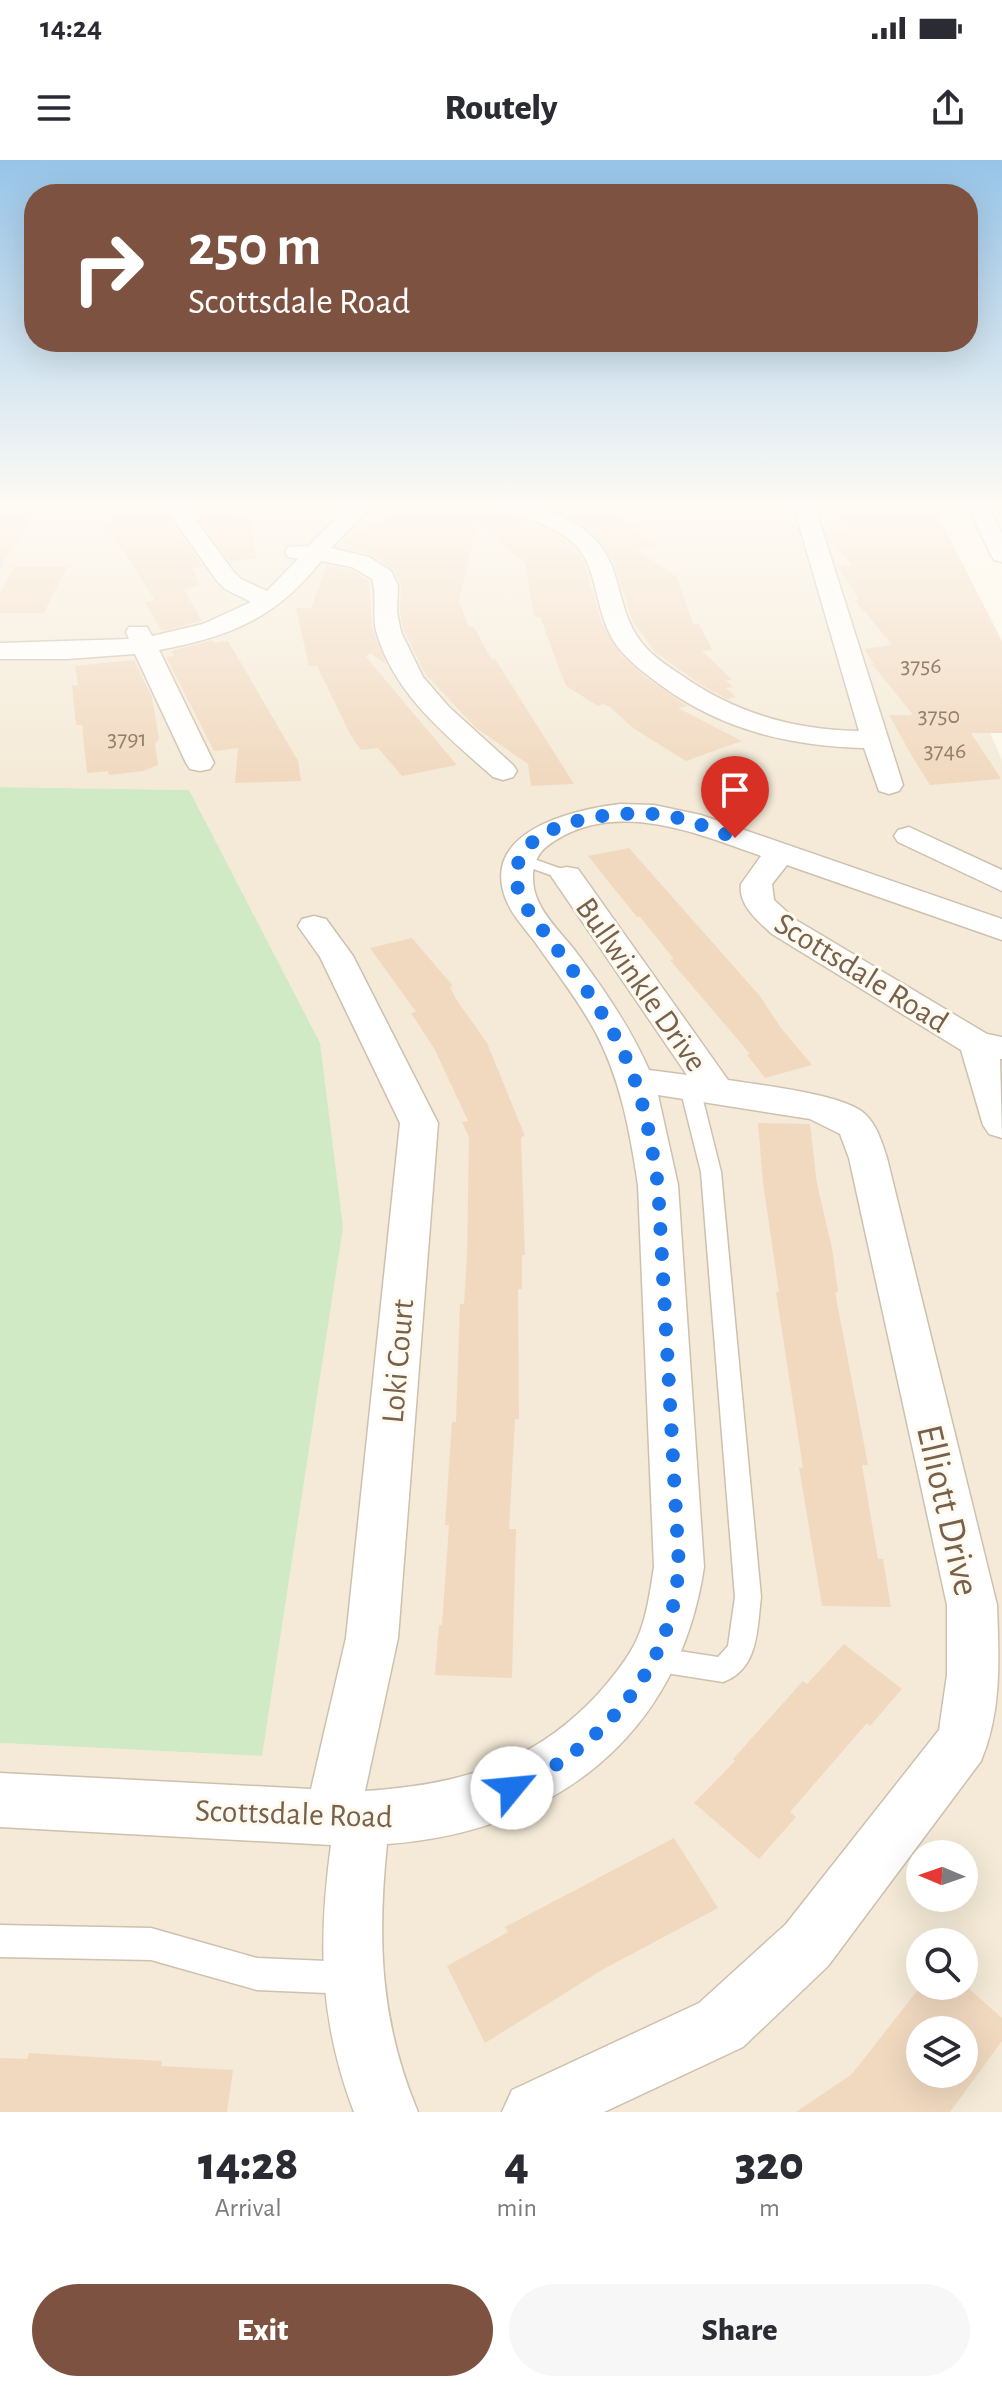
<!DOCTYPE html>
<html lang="en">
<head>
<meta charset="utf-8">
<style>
  body { margin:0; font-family:"Alegreya Sans",sans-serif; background:#f7f7f7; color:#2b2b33; height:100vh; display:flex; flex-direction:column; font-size:30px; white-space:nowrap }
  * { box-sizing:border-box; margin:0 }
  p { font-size:26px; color:#7c7c81 }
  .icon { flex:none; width:44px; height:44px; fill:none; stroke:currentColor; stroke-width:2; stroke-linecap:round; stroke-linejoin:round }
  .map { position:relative; height:1952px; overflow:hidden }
  .details { display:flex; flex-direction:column; background:#fff; flex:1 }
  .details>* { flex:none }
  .hud { position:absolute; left:24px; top:24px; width:954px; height:168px; border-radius:32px; box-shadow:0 8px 32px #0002; background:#7e5240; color:#fff; overflow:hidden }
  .needle { width:52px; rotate:272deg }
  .tools { position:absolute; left:906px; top:1680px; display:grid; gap:16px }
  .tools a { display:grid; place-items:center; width:72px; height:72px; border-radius:50%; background:#fff; box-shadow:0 8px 32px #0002; font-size:40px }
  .pin { position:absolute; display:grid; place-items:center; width:68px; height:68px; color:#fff; margin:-82px -34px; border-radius:50% 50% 50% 0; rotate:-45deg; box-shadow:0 0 8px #0007 }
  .pin .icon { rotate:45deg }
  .me { position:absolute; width:88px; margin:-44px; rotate:62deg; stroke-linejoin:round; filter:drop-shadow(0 0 6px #0008) }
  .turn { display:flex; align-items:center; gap:28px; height:168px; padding:0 32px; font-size:36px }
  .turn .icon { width:104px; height:104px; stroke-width:2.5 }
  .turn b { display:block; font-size:56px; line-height:68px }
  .eta { display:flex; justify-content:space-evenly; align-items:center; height:136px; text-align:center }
  .eta b { font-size:48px; font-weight:800; line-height:56px }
  .action { display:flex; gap:16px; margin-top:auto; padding:16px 32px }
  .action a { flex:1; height:92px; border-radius:48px; background:#7e5240; color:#fff; font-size:32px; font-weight:800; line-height:92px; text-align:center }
  .action a+a { background:#f7f7f7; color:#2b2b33 }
  .status { display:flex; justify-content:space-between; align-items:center; height:56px; padding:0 40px; background:#fff; direction:ltr }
  .status svg { height:22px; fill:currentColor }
  header { display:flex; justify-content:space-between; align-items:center; height:104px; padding:0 32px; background:#fff; font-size:36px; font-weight:800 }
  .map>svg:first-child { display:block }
  .residential { fill:#f4ead7; fill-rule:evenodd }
  .green { fill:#d1eac6 }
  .building { fill:#f1d9c0; fill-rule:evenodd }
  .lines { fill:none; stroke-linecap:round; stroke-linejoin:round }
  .lane-casing { stroke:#cec0ae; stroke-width:3 }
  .street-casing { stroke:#cec0ae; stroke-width:3 }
  .lane { fill:#fff; fill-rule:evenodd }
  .street { fill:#fff; fill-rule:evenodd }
  .route { stroke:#1a73e8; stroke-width:14; stroke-dasharray:0 25.2 }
  .labels { text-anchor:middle; stroke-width:6; stroke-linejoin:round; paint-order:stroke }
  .far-number-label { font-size:24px; fill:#967e69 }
  .street-label { font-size:32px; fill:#77604c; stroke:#fffaef }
  .near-street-label { font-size:38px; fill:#77604c; stroke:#fffaef }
</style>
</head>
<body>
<div class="status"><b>14:24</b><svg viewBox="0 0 49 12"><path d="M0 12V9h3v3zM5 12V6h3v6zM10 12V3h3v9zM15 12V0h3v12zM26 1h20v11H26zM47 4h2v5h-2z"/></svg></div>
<header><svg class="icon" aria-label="menu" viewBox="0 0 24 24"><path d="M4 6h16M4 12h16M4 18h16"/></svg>Routely<svg class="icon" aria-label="share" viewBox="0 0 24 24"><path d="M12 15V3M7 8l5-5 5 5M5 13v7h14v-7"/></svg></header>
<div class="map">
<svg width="1002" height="1952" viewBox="0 0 1002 1952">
  <rect width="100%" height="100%" fill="#fcf7e8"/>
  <!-- residential -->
  <path class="residential" d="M0,344H895L1002,601V1952H0V1583L262,1596L189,630L0,627ZM920,1694H964V1738H920ZM920,1782H964V1826H920ZM920,1870H964V1914H920Z"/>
  <!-- green -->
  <path class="green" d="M0,627L189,630L320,883L343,1067L262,1596L0,1583Z"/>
  <!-- building -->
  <path class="building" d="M0,344H39L0,409Z
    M149,344L153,355L166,354L203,407L193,408L199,425L184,430L202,461L162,471L145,442L155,440L104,363H111L106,347Z
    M228,344L238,358L251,356L256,398L230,402L192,350Z
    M416,344H490L495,352L534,364L560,376L579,394L585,405L602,463L621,495L647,518L687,546L678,548L742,581L686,601L633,568L610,547L603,544L598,546L566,526L540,457H534L525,403L477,363L459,442L469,467H474L491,499H495L574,624L531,626L528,604L476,568L426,515L404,471L400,452L401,426L394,410L371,394L349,389L355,386L341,382Z
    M530,344H596L639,368L633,369L657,386L637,390L677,417L693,464H699L712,490L702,491L732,520H726L733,527L726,528L736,537L727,539L703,526L655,492L632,460L614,403L605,387L579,362Z
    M829,347L934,348L1002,481V573H971L1001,619L930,625L913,598L889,555H913L872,504H874L864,489L892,485L855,440H859L837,406H852L827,376L850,373Z
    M327,405L351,410L369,421L372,467L386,504L370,493L366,497L457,605L402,616L378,588L361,590L351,576L317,506H309L296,448H311Z
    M14,407H67L44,453H0V433Z
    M213,480L215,483L228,481L298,601L301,621L235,623L238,588L214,591L166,497L174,496L171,491Z
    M134,500L152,537L159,579L155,584L158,605L143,611L109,615L108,611L87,613L82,565H76L72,525H78L75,506Z
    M629,688L759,835L781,868L812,905L765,918L747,895L750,894L670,800L674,799L640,757H637L588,696Z
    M412,778L453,826L450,827L456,839L487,883L525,976L521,977L525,1095H522V1129H518L519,1259H515L509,1369H516L512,1518L435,1515L439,1465H442L449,1365H445L452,1262H456L460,1144H464L467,1097L469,977L462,962L468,961L435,890L411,853L416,852L370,788Z
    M758,963L810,964L817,1024L832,1088L838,1132H835L868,1305H862L878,1399H883L891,1447L822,1446L799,1307L803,1308L776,1132H779L763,1023Z
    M844,1484L902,1529L870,1566L867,1563L790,1652L796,1657L759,1699L694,1643L735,1601L733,1599L803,1521L807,1524Z
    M674,1678L718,1748L602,1810L485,1883L447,1806L508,1772L505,1767Z
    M921,1826H966L1002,1858V1881L950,1952H796L852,1914ZM920,1870H964V1914H920Z
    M29,1893L162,1901L161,1906L233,1910L227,1952H0V1898L27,1899Z"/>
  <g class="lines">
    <!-- lane casing -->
    <g class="lane-casing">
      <path id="lane" d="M520,694L573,713L575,716L567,721L514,702V696Z
        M690,922L700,928L721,1012L761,1437C757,1469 759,1509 723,1522L653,1511L643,1508L639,1499L643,1490L653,1487L718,1497L728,1486L735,1437L701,1012L680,928Z
        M0,1765L151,1768L257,1798L350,1802L361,1807L366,1818L361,1829L350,1834L257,1830L151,1800L0,1797Z"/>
    </g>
    <!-- street casing -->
    <g class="street-casing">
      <path id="street" d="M163,344H184L233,411L241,419L267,431L298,399L288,397L285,392L288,387L309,386L350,344H373L331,388L369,397L391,411L398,426L397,452L401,472L423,517L449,547L513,605L517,611L513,617L503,620L493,617C447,576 395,535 377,474C371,455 378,437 372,419L352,407L321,401C276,458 230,477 159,490L214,603L210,609L200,611L190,609L186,603L135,494L67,499H0V483L129,479L126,472L129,467H147L152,476L203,464L251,442L225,429L217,421Z
        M493,344C537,341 593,360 611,404C621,429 623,457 639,479C649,494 666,505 681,515C735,553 793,570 859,571L793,344H814L903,625L899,631L889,634L879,631L864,588C790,586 722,570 662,526C644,513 625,499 613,480C599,456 598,429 588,404C574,370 528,357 496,349Z
        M966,344H987L1002,373V402L994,400L991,395Z
        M620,644L654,645L701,655L1002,759V780L787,705L772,724L774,740L796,760L987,874L1002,877V899H1000L1002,978L989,974L983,965L961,890L772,774C758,761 738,745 741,724L761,696C694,672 611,637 546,687C530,700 530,725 539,743C548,762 567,779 579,796C606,832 631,869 649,910L687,915L551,716L556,709L567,707L578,709L728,920C759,925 844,934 865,954C877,965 882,983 887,998L997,1445C999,1498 1002,1551 981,1601L828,1806L743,1887L604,1952H502L512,1930L699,1843L786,1764L939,1570L947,1515V1445L849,998L840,974L810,959L658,935L678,1025L704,1407C679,1576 554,1672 387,1684C377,1780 380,1862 418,1952H354C319,1861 318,1780 331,1685L0,1667V1613L311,1629L346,1478L400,963L320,797L298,766L302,759L314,756L326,759L353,796L438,963L398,1478L365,1631C458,1625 532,1605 598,1534C612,1518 628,1499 637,1479C647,1457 650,1431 654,1407L638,1025C630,972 621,921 596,873C579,841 556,812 535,782C526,770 513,756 507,742C477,672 571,650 620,644Z
        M909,667L1002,710V731L898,682L894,676L898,670Z"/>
    </g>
    <!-- lane -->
    <use href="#lane" class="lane"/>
    <!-- street -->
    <use href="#street" class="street"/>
  </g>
  <!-- sky -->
  <linearGradient id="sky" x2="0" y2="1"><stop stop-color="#97c4e7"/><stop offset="0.56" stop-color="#fefbf5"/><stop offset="1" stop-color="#fefbf5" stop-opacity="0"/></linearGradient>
  <rect width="1002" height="617" fill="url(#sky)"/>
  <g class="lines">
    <!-- route -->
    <path class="route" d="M512,1628C585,1598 654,1528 672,1450C676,1436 677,1421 679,1407L658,1025C652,989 647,953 634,918C611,854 562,798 523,743C486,663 611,648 664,655C689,659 712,669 735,678"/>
  </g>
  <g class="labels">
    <!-- far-number labels -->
    <g class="far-number-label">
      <text x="921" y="513">3756</text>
      <text x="939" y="563">3750</text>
      <text x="127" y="586">3791</text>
      <text x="945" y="598">3746</text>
    </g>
    <!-- street labels -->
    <g class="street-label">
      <text transform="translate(862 812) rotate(32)" y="11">Scottsdale Road</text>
      <text transform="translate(642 824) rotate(55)" y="11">Bullwinkle Drive</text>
      <text transform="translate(397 1201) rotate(-85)" y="11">Loki Court</text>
      <text transform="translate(294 1653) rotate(2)" y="11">Scottsdale Road</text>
    </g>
    <!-- near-street labels -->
    <g class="near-street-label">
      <text transform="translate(949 1350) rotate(77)" y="13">Elliott Drive</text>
    </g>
  </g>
</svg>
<div class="tools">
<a><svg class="needle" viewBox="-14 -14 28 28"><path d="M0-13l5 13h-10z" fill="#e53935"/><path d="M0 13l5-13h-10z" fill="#7c7c81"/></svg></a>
<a><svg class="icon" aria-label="search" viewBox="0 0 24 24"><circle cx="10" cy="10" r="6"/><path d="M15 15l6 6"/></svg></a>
<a><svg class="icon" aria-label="layers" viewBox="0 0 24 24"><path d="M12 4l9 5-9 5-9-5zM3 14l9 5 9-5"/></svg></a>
</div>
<div class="pin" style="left:735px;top:678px;background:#d93025"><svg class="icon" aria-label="arrive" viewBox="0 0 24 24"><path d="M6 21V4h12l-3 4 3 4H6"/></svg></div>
<svg class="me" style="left:512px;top:1628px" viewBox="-20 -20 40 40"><circle r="19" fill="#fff"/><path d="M0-13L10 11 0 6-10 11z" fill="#1a73e8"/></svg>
<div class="hud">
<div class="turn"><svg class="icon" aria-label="right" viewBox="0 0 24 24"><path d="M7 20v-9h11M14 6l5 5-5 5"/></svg><div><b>250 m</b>Scottsdale Road</div></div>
</div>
</div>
<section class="details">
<div class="eta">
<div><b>14:28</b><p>Arrival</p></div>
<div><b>4</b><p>min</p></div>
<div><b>320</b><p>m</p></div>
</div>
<div class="action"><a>Exit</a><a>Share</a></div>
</section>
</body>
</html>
